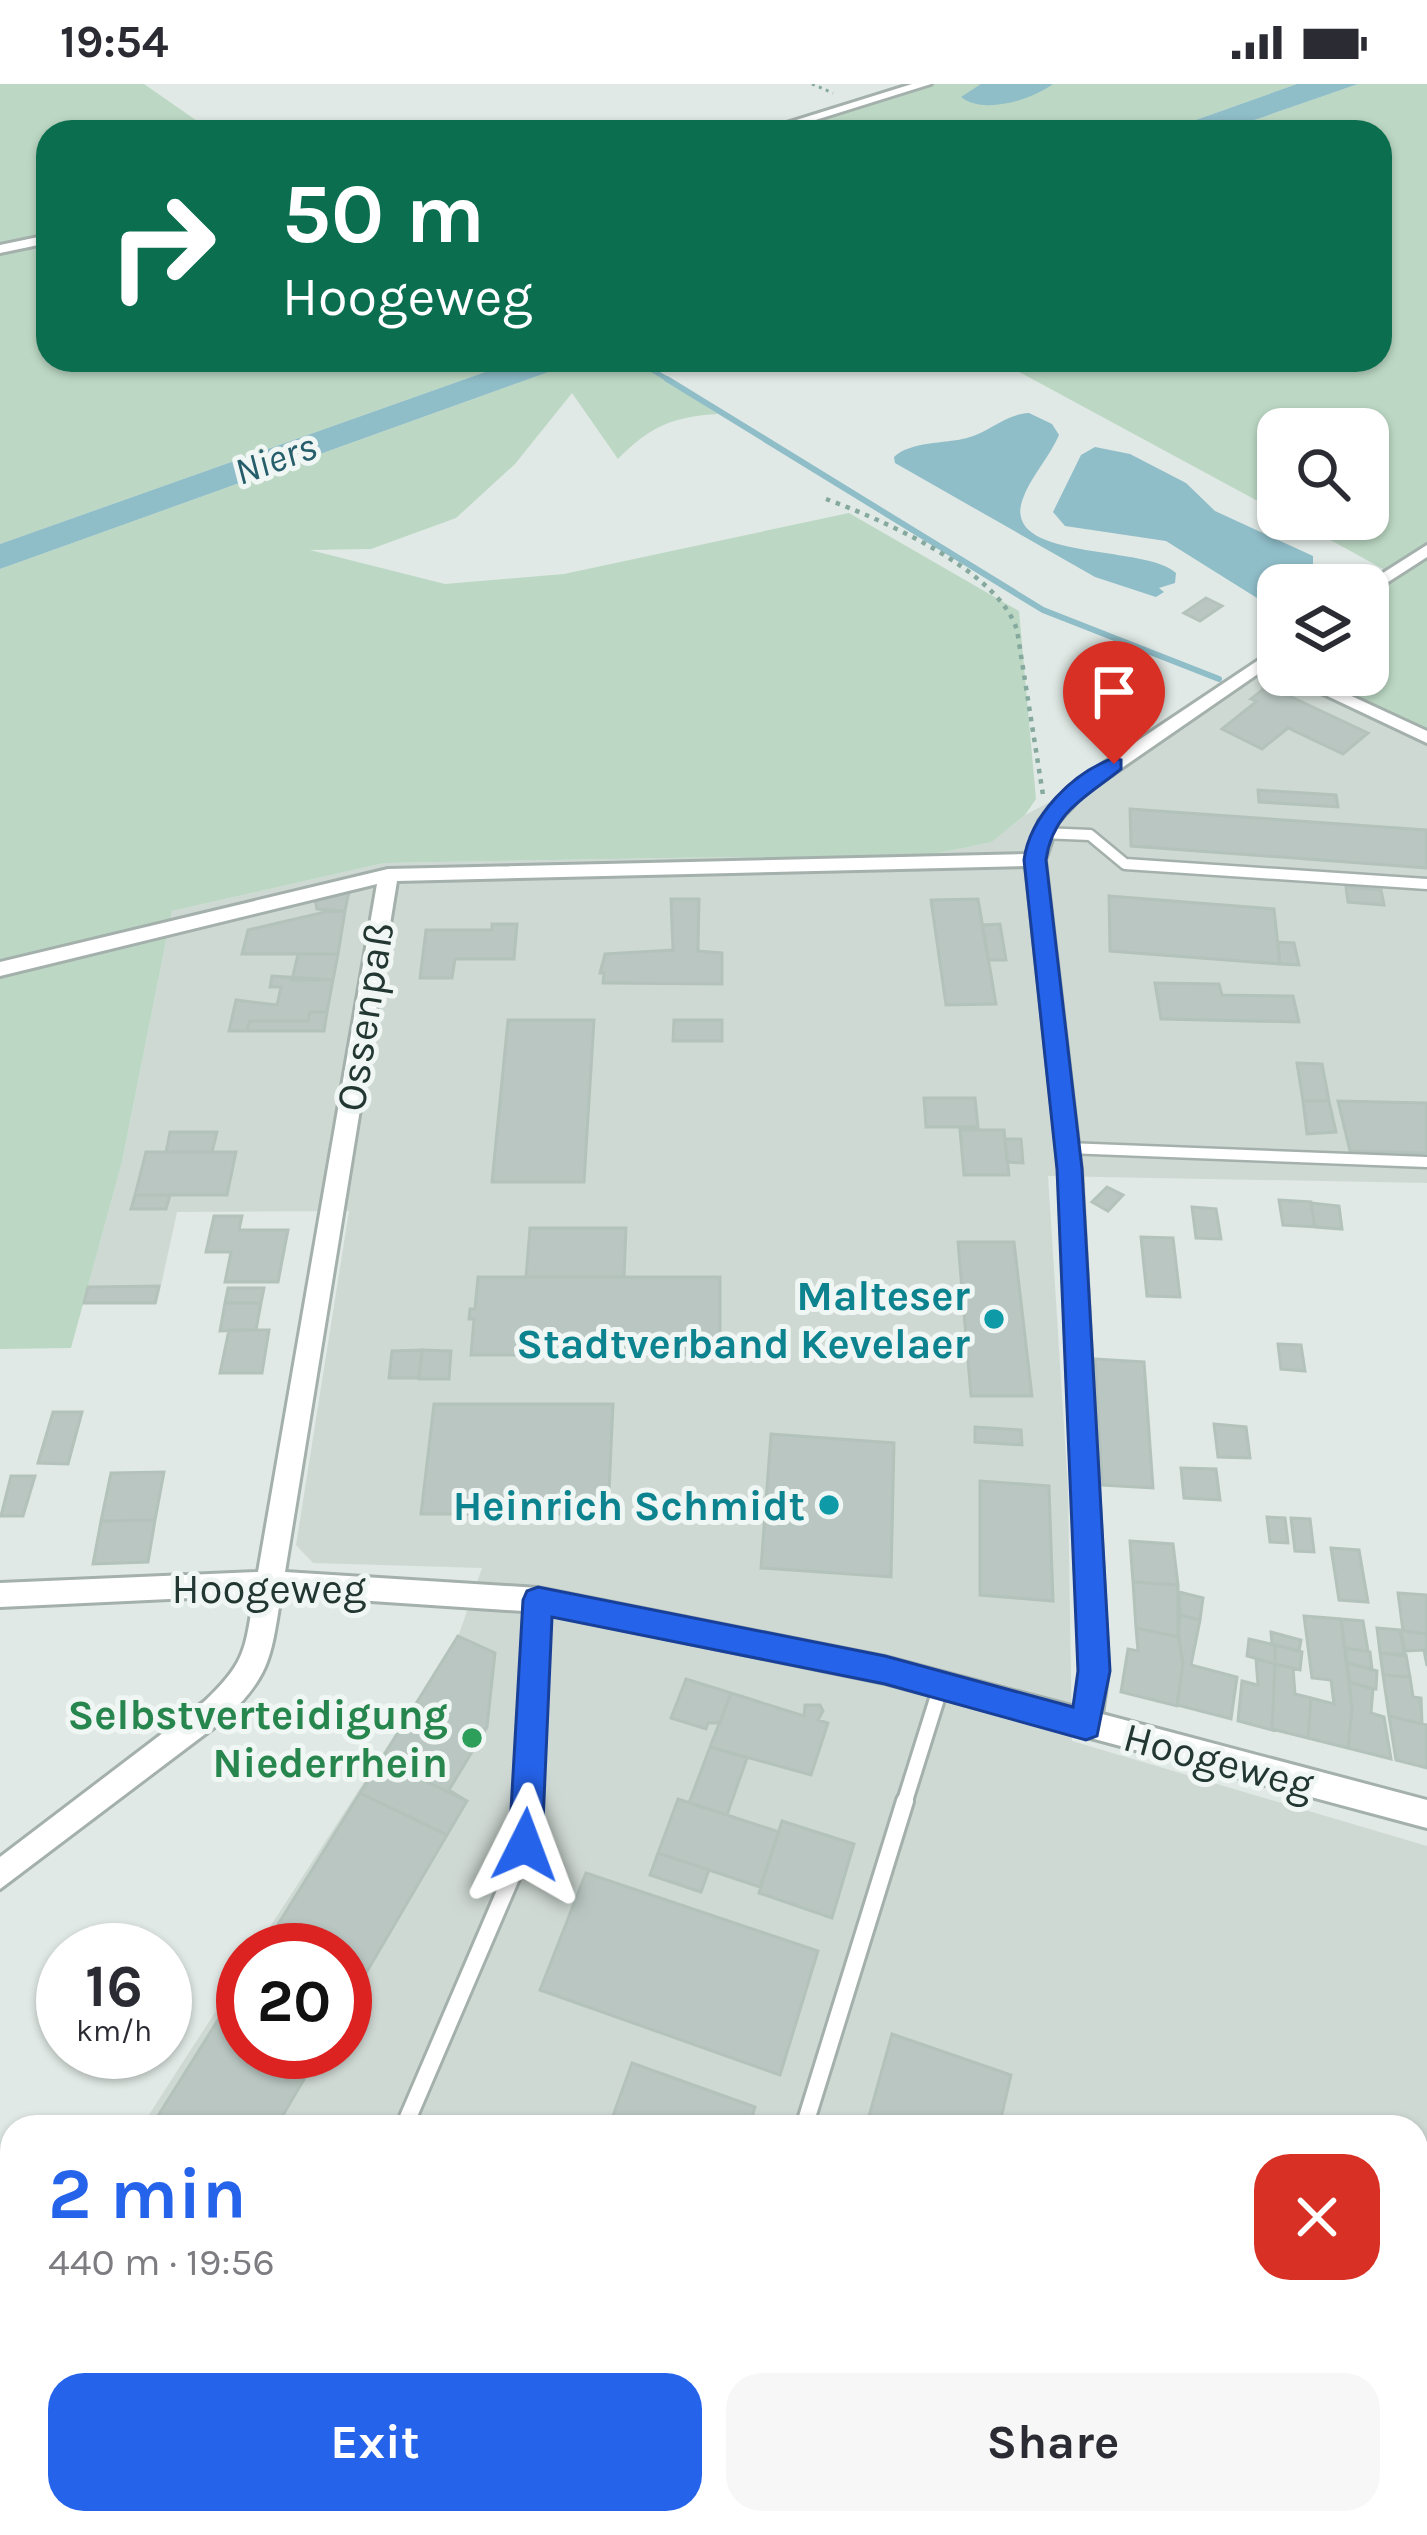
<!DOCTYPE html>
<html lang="en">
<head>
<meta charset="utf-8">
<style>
  body { margin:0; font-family:Karla,sans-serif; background:#f7f7f7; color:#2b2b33; height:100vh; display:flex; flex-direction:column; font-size:45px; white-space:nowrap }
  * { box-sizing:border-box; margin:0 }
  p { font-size:39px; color:#7c7c81 }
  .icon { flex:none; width:66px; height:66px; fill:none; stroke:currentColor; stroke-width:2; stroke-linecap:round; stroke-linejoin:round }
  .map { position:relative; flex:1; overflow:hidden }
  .panel { position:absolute; left:0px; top:2031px; width:1428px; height:420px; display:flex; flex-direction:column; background:#fff; border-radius:36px 36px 0 0; box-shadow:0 3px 9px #0004 }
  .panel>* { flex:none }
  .banner { position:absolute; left:36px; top:36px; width:1356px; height:252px; border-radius:36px; box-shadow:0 3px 9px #0004; background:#0b6e4f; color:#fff; overflow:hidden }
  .fabs { position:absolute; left:1257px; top:324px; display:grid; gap:24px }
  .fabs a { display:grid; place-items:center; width:132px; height:132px; border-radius:24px; background:#fff; box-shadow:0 3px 9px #0004; font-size:60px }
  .speed { position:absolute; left:36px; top:1839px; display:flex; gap:24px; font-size:60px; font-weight:700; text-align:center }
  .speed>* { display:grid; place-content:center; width:156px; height:156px; border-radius:50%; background:#fff; box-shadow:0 3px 9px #0004; line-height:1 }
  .speed small { font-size:30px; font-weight:400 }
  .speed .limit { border:18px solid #d22; background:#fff; color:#111 }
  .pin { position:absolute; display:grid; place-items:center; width:102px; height:102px; color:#fff; margin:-123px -51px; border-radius:50% 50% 50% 0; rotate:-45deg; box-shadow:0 0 12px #0007 }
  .pin .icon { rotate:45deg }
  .me { position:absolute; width:132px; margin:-66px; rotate:3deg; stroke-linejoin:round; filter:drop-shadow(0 0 9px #0008) }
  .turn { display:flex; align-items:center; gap:42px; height:252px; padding:0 48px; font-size:54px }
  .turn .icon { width:156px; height:156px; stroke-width:2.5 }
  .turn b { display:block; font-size:84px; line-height:102px }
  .round { display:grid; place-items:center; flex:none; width:126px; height:126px; border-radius:36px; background:#f7f7f7 }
  .headline { display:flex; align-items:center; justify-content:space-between; height:204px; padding:0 48px }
  h1 { font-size:72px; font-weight:700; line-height:90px; color:#2563eb }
  .action { display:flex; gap:24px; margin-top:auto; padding:24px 48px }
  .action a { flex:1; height:138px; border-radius:36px; background:#2563eb; color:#fff; font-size:48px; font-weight:700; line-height:138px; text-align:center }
  .action a+a { background:#f7f7f7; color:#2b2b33 }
  .status { display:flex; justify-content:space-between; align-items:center; height:84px; padding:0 60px; background:#fff; direction:ltr }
  .status svg { height:33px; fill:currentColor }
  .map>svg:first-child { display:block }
  .built { fill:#cfd9d4 }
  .green { fill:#bcd8c4 }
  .water { fill:#8fbdc8 }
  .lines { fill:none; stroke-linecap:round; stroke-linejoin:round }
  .stream-far1 { stroke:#8fbdc8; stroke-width:4.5 }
  .stream { stroke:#8fbdc8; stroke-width:6 }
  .building { fill:#b9c6c1; stroke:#b4c2bc; stroke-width:3 }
  .service-far2-casing { stroke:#a4b0ac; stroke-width:15 }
  .service-far1-casing { stroke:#a4b0ac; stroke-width:20 }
  .service-casing { stroke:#a4b0ac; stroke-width:22 }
  .minor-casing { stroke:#a4b0ac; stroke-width:6 }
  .path-far1 { stroke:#85a99e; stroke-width:3; stroke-dasharray:3 4.5; stroke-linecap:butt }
  .path { stroke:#85a99e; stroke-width:4.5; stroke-dasharray:4.5 6; stroke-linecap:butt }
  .service-far2 { stroke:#fff; stroke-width:10 }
  .service-far1 { stroke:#fff; stroke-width:14 }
  .service { stroke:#fff; stroke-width:16 }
  .minor { fill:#fff; fill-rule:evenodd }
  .route { fill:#2563eb; stroke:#184099; stroke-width:3 }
  .culture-dot { fill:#0f9aa8; stroke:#f0f6f3; stroke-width:4.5 }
  .leisure-dot { fill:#2e9e5b; stroke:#f0f6f3; stroke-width:4.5 }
  .labels { text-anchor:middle; stroke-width:10; stroke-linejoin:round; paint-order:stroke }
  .far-water-label { font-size:39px; font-style:italic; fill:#255d6b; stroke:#f0f6f3 }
  .street-label { font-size:42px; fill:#233732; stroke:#f0f6f3 }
  .culture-label { font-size:42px; font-weight:bold; fill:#0d838f; stroke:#f0f6f3; text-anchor:end }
  .leisure-label { font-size:42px; font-weight:bold; fill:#27864d; stroke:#f0f6f3; text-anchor:end }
</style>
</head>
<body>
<div class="status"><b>19:54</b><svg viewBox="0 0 49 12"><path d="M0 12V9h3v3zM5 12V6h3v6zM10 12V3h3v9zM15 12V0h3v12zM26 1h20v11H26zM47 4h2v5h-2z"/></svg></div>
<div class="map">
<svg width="1427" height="2451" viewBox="0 0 1427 2451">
  <rect width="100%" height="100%" fill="#e0e9e5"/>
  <!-- built -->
  <path class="built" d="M1264,589L1285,594L1427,659V1099L1048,1092L1068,1405L1072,1657L1427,1762V2451H0V2261L12,2243V2439H1416V2043H141L243,1885V1968H345V1866H255L458,1553L482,1484L313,1479L296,1461L349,1127L177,1128L157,1220H83L122,1078L172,827L384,779L733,773L896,778L992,758L1025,731L1130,676Z"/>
  <!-- green -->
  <path class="green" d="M0,0H144L213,48H48V276H519L0,460Z
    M925,0H1297L1162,48H764Z
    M1358,0H1427V649L1300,591H1368V512L1396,492L1292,435H1368V345H1278V428L997,276H1380V48H1220Z
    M582,276H635L718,330C674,332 649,343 618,375L572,309L515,380L456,434L371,465L310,466L445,500L564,490L849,429L1019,527L1036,715L1025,731L992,758L896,778L733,773L384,779L172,827L122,1078L71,1264L0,1265V485Z"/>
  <!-- water -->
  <path class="water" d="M981,0H1053C1031,16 984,31 961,13Z
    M1297,0H1358L1220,48H1162Z
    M519,276H582L0,485V460Z
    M1029,329L1052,340L1059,351C1049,374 1030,393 1022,417C1003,478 1145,460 1176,489L1175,499L1159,504L1164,508L1156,513L1095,493L895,379L894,373C911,357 944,360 967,354C990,348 1005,330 1029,329Z
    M1095,363L1130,370L1186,399L1215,427L1313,472V486L1293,501H1278V511L1265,519L1166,457L1065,442L1053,428L1081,371Z"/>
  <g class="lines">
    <!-- stream-far1 -->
    <path class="stream-far1" d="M636,276L672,298"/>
    <!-- stream -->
    <path class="stream" d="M667,295L1043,526L1219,595"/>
  </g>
  <!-- building -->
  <path class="building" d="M1206,514L1222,522L1200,537L1184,529Z
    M1266,603L1289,612L1368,649L1343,670L1288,644L1262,665L1222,645L1257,617L1251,615Z
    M1258,706L1336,711L1338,723L1259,718Z
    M1130,725L1427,746V784L1131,762Z
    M1346,803L1381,806L1384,821L1348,818Z
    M349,808L345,827L317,825L315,816Z
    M1109,812L1274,825L1280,880L1110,867Z
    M671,815H699L698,867L722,869V900L603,899L604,889H600L605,870L673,866Z
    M978,815L996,920L946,921L931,816Z
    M345,827L338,870H242L248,846L325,828Z
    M492,840H517L514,875H455L452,894H420L426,846H492Z
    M1000,840L1006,876H988L982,841Z
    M1278,858L1294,859L1299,881L1280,880Z
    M298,870H338L333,896H292Z
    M272,892L333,896L327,928H310L308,937H250L247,947H229L236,916L277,921L281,903H270Z
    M1155,899L1219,900L1222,911L1293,912L1299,938L1161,935Z
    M310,928H327L324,947H247L250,937H308Z
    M508,936H594L584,1098H492Z
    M674,936H722V957H673Z
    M1297,979L1322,980L1329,1017H1303Z
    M924,1014H975L978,1043H926Z
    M1303,1017H1329L1336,1048L1307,1050Z
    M1338,1017L1427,1019V1069L1350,1067Z
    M960,1046H1004L1009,1091H964Z
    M170,1048H217L212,1068H166Z
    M1005,1055H1021L1023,1079L1007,1078Z
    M146,1068H236L227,1111H135Z
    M1107,1103L1123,1111L1108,1127L1092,1118Z
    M135,1111H170L166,1125H131Z
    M1279,1116L1311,1118L1315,1143L1283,1141Z
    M1311,1119L1339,1122L1342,1145L1315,1143Z
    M1192,1123L1216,1125L1221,1155L1196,1154Z
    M214,1132H242L239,1146H288L278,1198H225L231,1168H206Z
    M530,1144H626L624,1193H526Z
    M1141,1153L1173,1154L1180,1213L1147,1212Z
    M958,1158H1014L1032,1312H971Z
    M478,1193H720V1271H471L474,1235H469L470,1225H475Z
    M159,1202L155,1219H84L88,1203Z
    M228,1204H264L261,1219H225Z
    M225,1219H261L256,1246L220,1247Z
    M229,1246H269L262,1289H220Z
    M1278,1260L1301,1261L1305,1287L1281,1285Z
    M422,1266L419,1294H389L392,1267Z
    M422,1266L451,1267L449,1295H419Z
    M1095,1275L1144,1278L1153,1404L1102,1401Z
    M434,1320H613L608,1430H421Z
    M53,1328H82L68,1380L38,1379Z
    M1214,1340L1246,1343L1250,1374L1218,1373Z
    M975,1343L1021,1346L1022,1361L975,1358Z
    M771,1350L894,1359L891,1493L761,1484Z
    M1181,1384L1216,1385L1220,1416L1184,1414Z
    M164,1388L155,1436L101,1437L111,1389Z
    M11,1392H35L23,1432H1Z
    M980,1397L1049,1402L1053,1517L980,1511Z
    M1267,1433L1285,1434L1288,1459L1270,1458Z
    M1291,1434L1310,1435L1314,1468L1295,1467Z
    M155,1436L148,1478L93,1480L101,1437Z
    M1130,1457L1173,1460L1178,1501L1133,1498Z
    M1331,1464L1359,1466L1368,1518L1339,1516Z
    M1133,1498L1178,1501V1553L1136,1544Z
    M1179,1508L1203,1514L1200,1536L1180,1531Z
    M1398,1509L1427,1511V1550L1403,1547Z
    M1180,1531L1200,1536L1191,1581L1237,1593L1231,1635L1177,1621L1183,1579L1178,1553Z
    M1304,1532L1341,1535L1352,1625L1348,1664L1308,1654L1311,1614L1334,1620L1331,1596L1312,1594Z
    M1341,1535L1363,1537L1368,1567L1345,1564Z
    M1136,1544L1179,1553L1183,1579L1177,1622L1121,1608L1128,1565L1138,1567Z
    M1377,1544L1400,1546L1405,1572L1380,1569Z
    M1400,1546L1427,1550V1582L1424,1566L1406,1567Z
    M1271,1548L1301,1556L1299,1567L1272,1560Z
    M458,1552L495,1569L487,1643L449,1706L467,1717L381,1676Z
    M1249,1555L1275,1561V1580L1247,1572Z
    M1275,1561L1302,1568L1300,1586L1275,1580Z
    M1345,1564L1370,1568L1372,1585L1347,1579Z
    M1380,1569L1406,1571L1410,1593L1383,1591Z
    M1256,1575L1275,1580L1272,1646L1238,1637L1242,1597L1258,1601Z
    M1347,1579L1377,1587L1376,1605L1350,1599Z
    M1275,1580L1293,1584L1295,1610L1311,1614L1308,1654L1272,1645Z
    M1383,1591L1410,1593L1413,1613L1421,1614L1422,1640L1389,1632Z
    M686,1595L731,1609L720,1639H708L706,1645L671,1634Z
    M1349,1598L1373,1605L1371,1629L1384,1633L1391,1675L1348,1664L1352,1625Z
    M731,1609L804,1632L805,1621H820L823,1627L818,1636L828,1639L811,1691L710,1663Z
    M1389,1632L1427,1641V1684L1396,1676Z
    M710,1663L747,1674L727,1731L689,1719Z
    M381,1676L467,1717L447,1751L360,1709Z
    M360,1709L447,1751L345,1925V1866H262Z
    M678,1715L779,1748L760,1803L658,1769Z
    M782,1737L854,1760L832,1834L759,1809Z
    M658,1769L709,1786L701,1808L650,1791Z
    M586,1789L818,1867L780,1991L540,1906Z
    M243,1896V1968H320L276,2043H151Z
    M892,1950L1011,1991L999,2043H866Z
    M632,1979L755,2023L749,2043H609Z
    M0,2078L12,2085V2182L0,2201Z
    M12,2266V2439H45L38,2451H0V2286Z
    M1026,2439H1096L1103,2451H1025Z"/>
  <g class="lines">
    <!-- service-far2 casing -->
    <g class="service-far2-casing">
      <path id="service-far2" d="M1040,749L1090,751L1125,780L1427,800
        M1067,1064L1427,1078"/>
    </g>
    <!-- service-far1 casing -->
    <g class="service-far1-casing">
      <path id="service-far1" d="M527,1720L538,1516
        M904,1720L941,1602"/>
    </g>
    <!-- service casing -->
    <g class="service-casing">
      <path id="service" d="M404,2043L525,1761L527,1717
        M804,2043L905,1717
        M685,2451L689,2439"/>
    </g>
    <!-- minor casing -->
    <g class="minor-casing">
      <path id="minor" d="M912,0H931L777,48H758Z
        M48,151V159L0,169V161Z
        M1427,461V473L1368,511V501H1364Z
        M1278,563V576L1084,710L1058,738L1045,776L1081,1085L1108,1587L1102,1630L1427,1716V1744L885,1599L538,1528L281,1511C271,1572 271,1591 225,1635L0,1805V1773L205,1617C246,1578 245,1566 254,1511L0,1523V1499L258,1488L377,800L0,892V878L388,785L1026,770L1039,737L1070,702ZM1026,782L1059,1085L1080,1587L1075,1623L885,1573L538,1504L285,1488L397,797Z
        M1283,591H1306L1427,647V659Z"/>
    </g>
    <!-- path-far1 -->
    <path class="path-far1" d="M812,0L833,9"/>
    <!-- path -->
    <path class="path" d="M826,415C883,436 998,486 1017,546L1043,711"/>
    <!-- service-far2 -->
    <use href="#service-far2" class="service-far2"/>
    <!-- service-far1 -->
    <use href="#service-far1" class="service-far1"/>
    <!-- service -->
    <use href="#service" class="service"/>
    <!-- minor -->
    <use href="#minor" class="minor"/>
  </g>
  <!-- route -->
  <path class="route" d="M1114,674L1121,676V685C1085,714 1053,727 1046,776L1082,1085L1110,1587L1097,1652L1086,1656L885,1600L552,1533L542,1761L537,1772L525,1777L513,1772L509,1761L523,1516L527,1507L538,1503L885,1572L1073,1623L1078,1587L1057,1085L1024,776C1030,732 1072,689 1114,674Z"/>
  <!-- markers -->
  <g class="culture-dot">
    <circle cx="994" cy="1235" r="12"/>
    <circle cx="829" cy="1421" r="12"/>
  </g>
  <circle class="leisure-dot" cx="472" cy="1654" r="12"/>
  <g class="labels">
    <!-- far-water labels -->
    <g class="far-water-label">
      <text transform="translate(275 374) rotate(-20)" y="14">Niers</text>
    </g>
    <!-- street labels -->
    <g class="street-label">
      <text transform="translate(364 932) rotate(-81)" y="15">Ossenpaß</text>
      <text x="269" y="1519">Hoogeweg</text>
      <text transform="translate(1219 1676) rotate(15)" y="15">Hoogeweg</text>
    </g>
    <!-- culture labels -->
    <g class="culture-label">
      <text x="970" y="1226">Malteser<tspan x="970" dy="48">Stadtverband Kevelaer</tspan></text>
      <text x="805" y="1436">Heinrich Schmidt</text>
    </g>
    <!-- leisure labels -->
    <g class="leisure-label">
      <text x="448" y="1645">Selbstverteidigung<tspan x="448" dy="48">Niederrhein</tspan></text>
    </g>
  </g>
</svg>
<div class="fabs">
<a><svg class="icon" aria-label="search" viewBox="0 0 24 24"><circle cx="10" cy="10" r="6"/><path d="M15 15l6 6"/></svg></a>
<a><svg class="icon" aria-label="layers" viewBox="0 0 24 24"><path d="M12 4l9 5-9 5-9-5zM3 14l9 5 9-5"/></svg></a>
</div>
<div class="speed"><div>16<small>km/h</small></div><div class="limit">20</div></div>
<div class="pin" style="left:1114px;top:680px;background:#d93025"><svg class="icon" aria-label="arrive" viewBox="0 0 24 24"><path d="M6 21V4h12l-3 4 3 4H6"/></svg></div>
<svg class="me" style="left:525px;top:1761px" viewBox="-20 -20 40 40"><path d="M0-17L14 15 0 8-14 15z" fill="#2563eb" stroke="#fff" stroke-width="4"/></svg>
<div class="banner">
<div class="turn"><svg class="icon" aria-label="right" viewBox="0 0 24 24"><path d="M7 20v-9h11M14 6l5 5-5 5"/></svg><div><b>50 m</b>Hoogeweg</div></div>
</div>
<section class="panel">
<div class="headline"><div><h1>2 min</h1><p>440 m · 19:56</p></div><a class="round" style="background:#d93025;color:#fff"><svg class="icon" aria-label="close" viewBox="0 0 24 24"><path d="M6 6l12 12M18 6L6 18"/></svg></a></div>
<div class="action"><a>Exit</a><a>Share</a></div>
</section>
</div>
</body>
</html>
